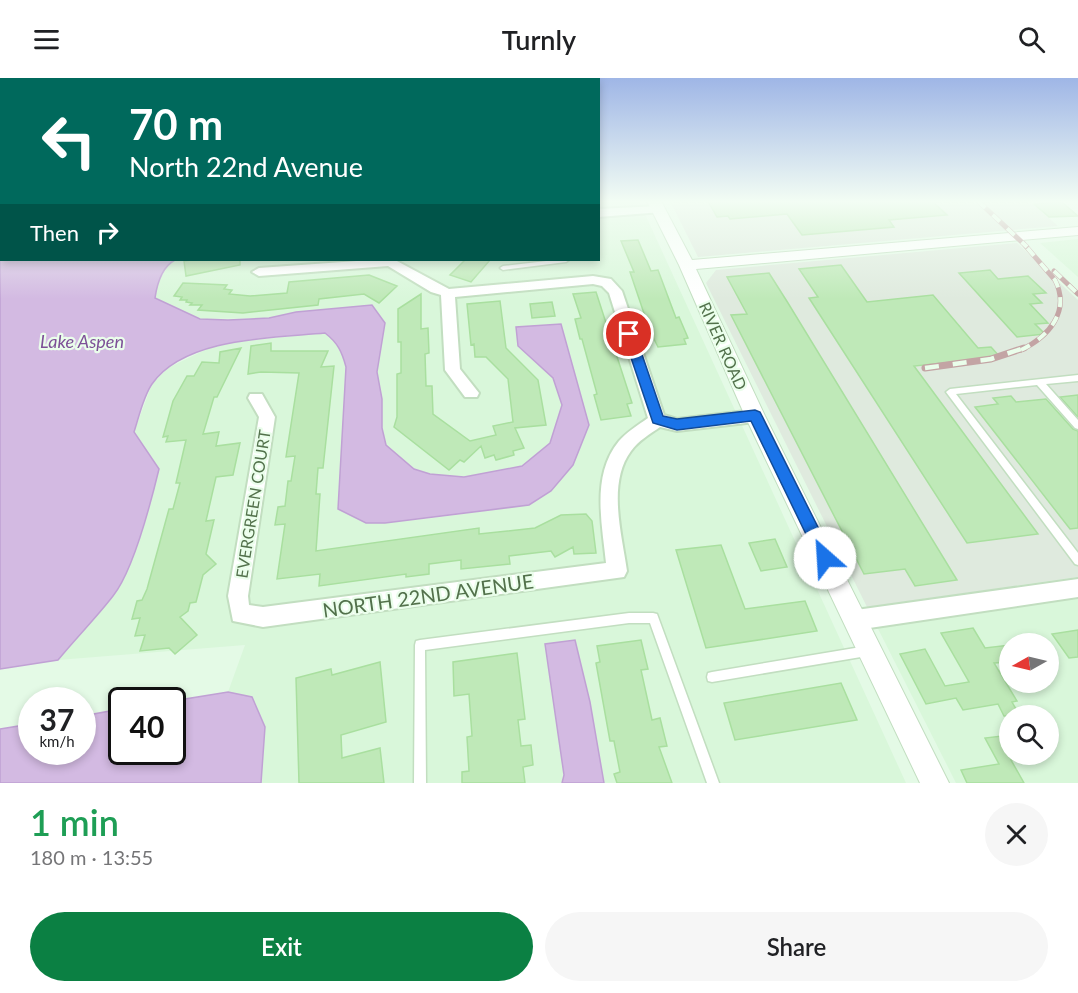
<!DOCTYPE html>
<html lang="en">
<head>
<meta charset="utf-8">
<style>
  body { margin:0; font-family:Lato,sans-serif; background:#f6f6f6; color:#202124; height:100vh; display:flex; flex-direction:column; font-size:22px; white-space:nowrap }
  * { box-sizing:border-box; margin:0 }
  p { font-size:20px; color:#757577 }
  .icon { flex:none; width:33px; height:33px; fill:none; stroke:currentColor; stroke-width:2; stroke-linecap:round; stroke-linejoin:round }
  .map { position:relative; height:705px; overflow:hidden }
  .side { display:flex; flex-direction:column; background:#fff; flex:1 }
  .side>* { flex:none }
  .banner { position:absolute; left:0px; top:0px; width:600px; height:183px; box-shadow:0 3px 9px #0003; background:#00695c; color:#fff; overflow:hidden }
  .needle { width:39px; rotate:262deg }
  .buttons { position:absolute; left:999px; top:555px; display:grid; gap:12px }
  .buttons a { display:grid; place-items:center; width:60px; height:60px; border-radius:50%; background:#fff; box-shadow:0 3px 9px #0003; font-size:30px }
  .speed { position:absolute; left:18px; top:609px; display:flex; gap:12px; font-size:30px; font-weight:700; text-align:center }
  .speed>* { display:grid; place-content:center; width:78px; height:78px; border-radius:50%; background:#fff; box-shadow:0 3px 9px #0003; line-height:1 }
  .speed small { font-size:15px; font-weight:400 }
  .speed .limit { border:3px solid #111; border-radius:9px; background:#fff; color:#111 }
  .pin { position:absolute; display:grid; place-items:center; width:51px; height:51px; color:#fff; margin:-26px; border:3px solid #fff; border-radius:50%; box-shadow:0 2px 6px #0007 }
  .me { position:absolute; width:66px; margin:-33px; rotate:334deg; stroke-linejoin:round; filter:drop-shadow(0 0 4px #0008) }
  .turn { display:flex; align-items:center; gap:21px; height:126px; padding:0 30px; font-size:27px }
  .turn .icon { width:78px; height:78px; stroke-width:2.5 }
  .turn b { display:block; font-size:42px; line-height:51px }
  .then { display:flex; align-items:center; height:57px; padding:0 30px; background:#0003; gap:12px; font-size:22px }
  .round { display:grid; place-items:center; flex:none; width:63px; height:63px; border-radius:32px; background:#f6f6f6 }
  .overview { display:flex; align-items:center; justify-content:space-between; height:102px; padding:0 30px }
  h1 { font-size:36px; font-weight:600; line-height:45px; color:#1e9e55 }
  .button { display:flex; gap:12px; margin-top:auto; padding:12px 30px }
  .button a { flex:1; height:69px; border-radius:36px; background:#0b8043; color:#fff; font-size:24px; font-weight:600; line-height:69px; text-align:center }
  .button a+a { background:#f6f6f6; color:#202124 }
  header { display:flex; justify-content:space-between; align-items:center; height:78px; padding:0 30px; background:#fff; font-size:27px; font-weight:600 }
  .map>svg:first-child { display:block }
  .residential { fill:#d9f7da; fill-rule:evenodd }
  .industrial { fill:#dfeade }
  .water { fill:#d3bae2; stroke:#c0a1d4; stroke-width:1.5 }
  .building { fill:#bfe9b8; stroke:#a9df9f; stroke-width:1.5 }
  .lines { fill:none; stroke-linecap:round; stroke-linejoin:round }
  .service-casing { stroke:#c2dec0; stroke-width:3 }
  .minor-casing { stroke:#c2dec0; stroke-width:4 }
  .tertiary-casing { stroke:#c2dec0; stroke-width:2 }
  .service { fill:#fff; fill-rule:evenodd }
  .minor { fill:#fff; fill-rule:evenodd }
  .tertiary { fill:#fff; fill-rule:evenodd }
  .rail-far1-casing { stroke:#c3a4a4; stroke-width:5 }
  .rail-casing { stroke:#c3a4a4; stroke-width:7 }
  .rail-far1 { stroke:#eafeeb; stroke-width:4; stroke-dasharray:10; stroke-linecap:butt }
  .rail { stroke:#eafeeb; stroke-width:4.5; stroke-dasharray:14; stroke-linecap:butt }
  .route { fill:#1a73e8; stroke:#114b97; stroke-width:1.5 }
  .labels { text-anchor:middle; stroke-width:4.5; stroke-linejoin:round; paint-order:stroke }
  .street-label { font-size:16px; fill:#52714b; stroke:#eafeeb }
  .water-label { font-size:18px; font-style:italic; fill:#7d5097; stroke:#eafeeb }
  .near-street-label { font-size:20px; fill:#52714b; stroke:#eafeeb }
</style>
</head>
<body>
<header><svg class="icon" aria-label="menu" viewBox="0 0 24 24"><path d="M4 6h16M4 12h16M4 18h16"/></svg>Turnly<svg class="icon" aria-label="search" viewBox="0 0 24 24"><circle cx="10" cy="10" r="6"/><path d="M15 15l6 6"/></svg></header>
<div class="map">
<svg width="1078" height="705" viewBox="0 0 1078 705">
  <rect width="100%" height="100%" fill="#e4fae6"/>
  <!-- residential -->
  <path class="residential" d="M599,123H639L906,705H604L590,624L575,562L562,705H261L265,649L252,619L228,614L245,567L58,582L82,551L114,517L127,492L159,391L134,354L152,306L168,290L211,269L234,264L326,255L334,262L341,272L346,289L341,384L366,445L426,441L529,427L589,347L516,249L518,268L553,300L563,327L550,365L522,388L464,399L430,396L414,391L386,367L382,350V321L377,294L385,245L296,234L269,240L200,241L154,220L158,203L171,184L175,182H598Z
    M1078,161V199L1040,165Z
    M1078,499V705H956L867,529ZM1010,566H1048V604H1010ZM1010,638H1048V676H1010Z"/>
  <!-- industrial -->
  <path class="industrial" d="M670,123H1029L1058,148L698,179Z
    M1017,165L1078,222V499L867,529L706,205L716,192Z"/>
  <!-- water -->
  <path class="water" d="M0,123L2,182H175C162,189 157,206 155,220L200,241L228,242L269,240L296,234L372,227L385,245L377,294L382,321V350L386,367L414,391L430,396L464,399L522,388L550,365L562,327L553,300L518,268L516,249L561,246L589,347L573,387L551,413L529,427L385,445H366L338,431L346,289C342,274 338,265 325,255C274,260 185,259 152,306C143,319 139,339 134,354L159,391C151,424 133,493 113,518C96,540 76,560 58,582L0,591Z
    M575,562L590,624L604,705H562L564,697L545,566Z
    M228,614L252,619L265,649L261,705H0V651L31,646L32,674H82L83,638L121,631L122,674H172L173,623Z"/>
  <!-- building -->
  <path class="building" d="M720,123H932L947,137L889,142L894,149L802,157L787,136L730,141L728,138L717,139L709,125L721,124Z
    M1062,124L1078,138L1049,139L1034,126Z
    M638,162L651,193L658,192L676,240L679,239L688,260L684,261L686,266L658,269L650,253L630,194H634L621,163Z
    M191,182H240V187L186,198L184,183Z
    M465,182H490L471,204L450,197Z
    M841,187L867,224L933,217L978,270L991,269L1000,279L914,288L1038,456L967,465L809,220L818,219L799,191Z
    M990,192L998,201L1028,198L1046,215L1033,216L1042,225L1030,226L1048,245L1035,246L1045,256L1017,259L959,195Z
    M769,195L788,225L957,502L915,508L905,491L864,496L731,237L747,236L727,199Z
    M369,197L397,208L379,225L364,216L319,221L318,227L243,235L198,232L202,227H190L192,225L186,224L187,222H180L182,219L174,218L183,205L227,207L224,211L232,212L229,216L250,218L287,215L289,204Z
    M596,214L632,325L627,326L631,338L601,342L594,317L597,316L582,261H580L575,241L581,240L573,216Z
    M421,216V251L428,250L429,275L425,276L426,308H432L433,336L470,363L496,357L493,348L513,344L508,301L486,279H475L474,266L471,267L467,226L500,223L506,270L538,302L546,347L515,350L524,370L513,373L514,377L496,382L494,377L485,380L481,368L464,384L460,382L449,392L394,349L397,339V296L401,295V264H398V231Z
    M552,224L555,238L532,240L530,226Z
    M271,265V273H328L321,289L334,288L323,390H318L316,416H320L316,473L479,450V456L535,450L561,437L586,436L592,443L596,475L574,476L573,469L555,479L551,473L509,478L510,486L461,491V482L429,486V496L406,499V496L319,508L320,496L277,501L285,446L275,447L278,429L285,428L288,403H291L295,378L286,379L299,295L261,294L248,296L251,268Z
    M241,270L217,319H214L203,356L219,354L216,368L240,365L233,397L216,399L206,443L214,442L206,476L216,486L203,497L196,524L190,525L188,533L180,539L197,557L175,576L169,570L140,573L145,557L135,558L140,540L132,541L137,523L142,522L147,511L169,431H173L180,405H176L186,362L166,364L168,358L163,359L173,323L187,298H194L202,284L219,285L220,274Z
    M1078,317V339L1060,319Z
    M1011,318L1016,324L1046,321L1073,351L1078,353V450L1070,451L975,329L998,326L993,320Z
    M775,461L787,489L761,493L749,465Z
    M721,467L745,531L805,523L817,553L706,570L676,472Z
    M973,550L985,570L1010,567V584L994,585L1017,623L1012,624L1020,638H1004L998,626L963,632L956,620L926,626L900,576L925,571L945,608L969,604L941,555Z
    M1078,552V579L1069,580L1052,556Z
    M641,562L648,591L641,592L652,642L660,640L667,668L659,669L672,705H617L614,696L620,694L614,663H610L596,585L600,584L597,568Z
    M517,575L525,641L518,642L521,668L531,667L533,687L523,689L525,705H462V694L469,693L467,659L472,658L469,616L454,618L453,584Z
    M380,584L386,644L341,657L342,680L380,670L384,705H299L296,600L331,591L332,597Z
    M841,605L857,642L735,662L724,625Z
    M1010,657V676H1013L1016,681L1011,682L1024,705H967L961,692L999,686L985,660Z"/>
  <g class="lines">
    <!-- service casing -->
    <g class="service-casing">
      <path id="service" d="M555,182H569L566,184L503,192L500,190L503,188Z
        M1078,297V303L1046,306L1078,342V351L1075,350L1037,307L956,316L1078,475V487L1075,486L946,314L950,311Z
        M629,535H653L657,536L719,705H707L650,545H629L425,572L426,705H414L415,567L416,563L420,562Z
        M867,568L871,569L872,573L871,577L867,578L712,604L708,603L707,599L708,595L712,594Z"/>
    </g>
    <!-- minor casing -->
    <g class="minor-casing">
      <path id="minor" d="M658,128L662,130V134L598,139V131Z
        M371,182H395L449,211L593,198L611,201L622,213L664,337L677,341L755,332L761,334L763,338L761,342L755,344L677,353L660,349C650,356 638,363 631,373C607,405 622,457 627,493L624,499L263,549L233,543L228,518L259,339L248,320L250,316H262L275,339L248,518L249,527L263,529L606,485C602,445 591,397 619,363C627,354 638,347 648,340L609,215L602,208L593,206L455,219L460,291L479,315L477,319H465L445,292L441,217L431,214L388,188L259,198L252,194L259,190Z
        M1078,501V519L856,552L849,549L846,542L849,535L856,532Z"/>
    </g>
    <!-- tertiary casing -->
    <g class="tertiary-casing">
      <path id="tertiary" d="M647,123H661L692,182L1078,149V157L696,191L765,338L949,705H920L745,338L679,187Z"/>
    </g>
    <!-- service -->
    <use href="#service" class="service"/>
    <!-- minor -->
    <use href="#minor" class="minor"/>
    <!-- tertiary -->
    <use href="#tertiary" class="tertiary"/>
    <!-- rail-far1 casing -->
    <g class="rail-far1-casing">
      <path id="rail-far1" d="M978,123L1027,169
        M1054,193L1078,216
        M1021,272C1048,259 1071,234 1055,202L1023,165"/>
    </g>
    <!-- rail casing -->
    <g class="rail-casing">
      <path id="rail" d="M925,290L991,281L1024,270"/>
    </g>
    <!-- rail-far1 -->
    <use href="#rail-far1" class="rail-far1"/>
    <!-- rail -->
    <use href="#rail" class="rail"/>
  </g>
  <!-- sky -->
  <linearGradient id="sky" x2="0" y2="1"><stop stop-color="#9fb6e6"/><stop offset="0.56" stop-color="#f3fdf4"/><stop offset="1" stop-color="#f3fdf4" stop-opacity="0"/></linearGradient>
  <rect width="1078" height="221" fill="url(#sky)"/>
  <!-- route -->
  <path class="route" d="M629,252L635,256L663,338L677,341L755,332L760,334L831,475L833,480L831,485L825,488L820,485L751,343L677,352L653,345L623,256Z"/>
  <g class="labels">
    <!-- street labels -->
    <g class="street-label">
      <text transform="translate(723 268) rotate(66)" y="6">RIVER ROAD</text>
      <text transform="translate(253 426) rotate(-81)" y="6">EVERGREEN COURT</text>
    </g>
    <!-- water labels -->
    <g class="water-label">
      <text x="82" y="270">Lake Aspen</text>
    </g>
    <!-- near-street labels -->
    <g class="near-street-label">
      <text transform="translate(428 518) rotate(-8)" y="7">NORTH 22ND AVENUE</text>
    </g>
  </g>
</svg>
<div class="buttons">
<a><svg class="needle" viewBox="-14 -14 28 28"><path d="M0-13l5 13h-10z" fill="#e53935"/><path d="M0 13l5-13h-10z" fill="#757577"/></svg></a>
<a><svg class="icon" aria-label="search" viewBox="0 0 24 24"><circle cx="10" cy="10" r="6"/><path d="M15 15l6 6"/></svg></a>
</div>
<div class="speed"><div>37<small>km/h</small></div><div class="limit">40</div></div>
<div class="pin" style="left:629px;top:256px;background:#d93025"><svg class="icon" aria-label="arrive" viewBox="0 0 24 24"><path d="M6 21V4h12l-3 4 3 4H6"/></svg></div>
<svg class="me" style="left:825px;top:480px" viewBox="-20 -20 40 40"><circle r="19" fill="#fff"/><path d="M0-13L10 11 0 6-10 11z" fill="#1a73e8"/></svg>
<div class="banner">
<div class="turn"><svg class="icon" aria-label="left" viewBox="0 0 24 24"><path d="M17 20v-9H6M10 6l-5 5 5 5"/></svg><div><b>70 m</b>North 22nd Avenue</div></div>
<div class="then">Then<svg class="icon" aria-label="right" viewBox="0 0 24 24"><path d="M7 20v-9h11M14 6l5 5-5 5"/></svg></div>
</div>
</div>
<section class="side">
<div class="overview"><div><h1>1 min</h1><p>180 m · 13:55</p></div><a class="round"><svg class="icon" aria-label="close" viewBox="0 0 24 24"><path d="M6 6l12 12M18 6L6 18"/></svg></a></div>
<div class="button"><a>Exit</a><a>Share</a></div>
</section>
</body>
</html>
